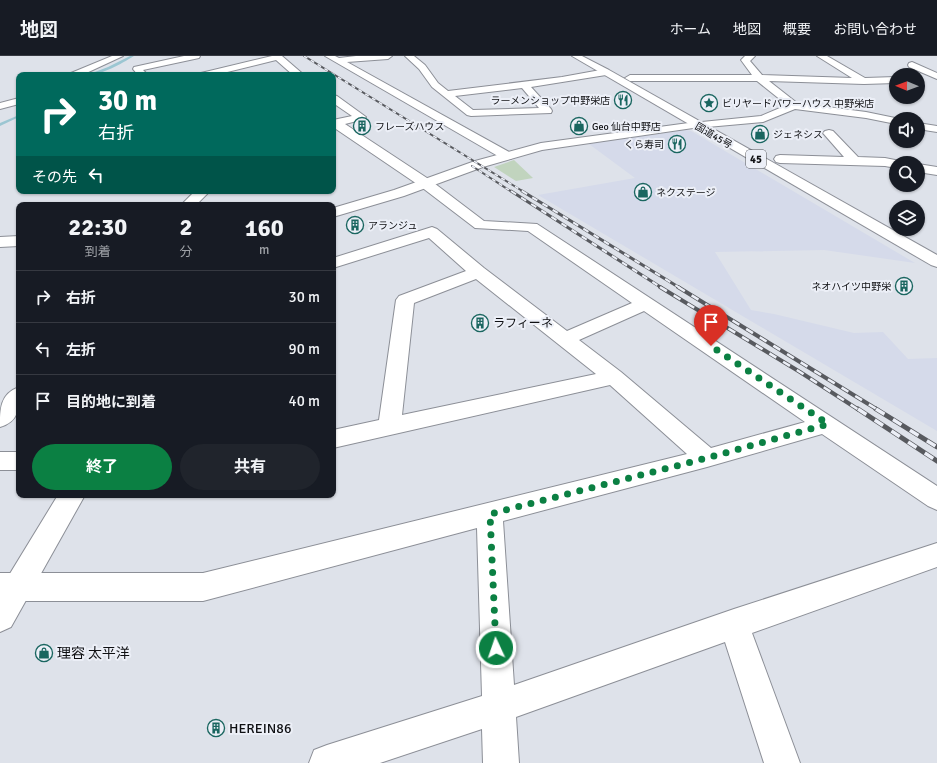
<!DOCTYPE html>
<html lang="ja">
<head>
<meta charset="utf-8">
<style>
  body { margin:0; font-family:Signika,"Noto Sans JP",sans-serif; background:#20242c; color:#f1f3f6; height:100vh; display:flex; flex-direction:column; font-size:15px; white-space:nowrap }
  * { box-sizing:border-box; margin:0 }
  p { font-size:13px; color:#9ea1a6 }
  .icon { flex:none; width:22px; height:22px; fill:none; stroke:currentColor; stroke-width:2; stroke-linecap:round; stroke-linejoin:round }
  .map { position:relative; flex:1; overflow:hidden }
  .drawer { position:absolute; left:16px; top:146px; width:320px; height:296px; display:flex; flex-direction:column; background:#171b24; border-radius:8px; box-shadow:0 1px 3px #0004 }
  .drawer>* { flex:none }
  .hud { position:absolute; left:16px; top:16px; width:320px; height:122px; border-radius:8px; box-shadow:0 1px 3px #0004; background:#00695c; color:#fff; overflow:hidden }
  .needle { width:26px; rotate:271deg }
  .controls { position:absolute; left:889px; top:12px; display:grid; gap:8px }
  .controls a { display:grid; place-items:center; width:36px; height:36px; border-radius:50%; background:#171b24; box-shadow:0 1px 3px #0004; font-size:20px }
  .pin { position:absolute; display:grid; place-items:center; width:34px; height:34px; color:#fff; margin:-41px -17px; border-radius:50% 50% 50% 0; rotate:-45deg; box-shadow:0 0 4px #0007 }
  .pin .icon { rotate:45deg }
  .me { position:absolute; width:44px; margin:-22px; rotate:357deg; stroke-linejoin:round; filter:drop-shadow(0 0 3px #0008) }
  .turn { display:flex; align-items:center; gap:14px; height:84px; padding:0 16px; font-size:18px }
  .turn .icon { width:52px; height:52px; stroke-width:2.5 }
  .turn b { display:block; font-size:28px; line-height:34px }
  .then { display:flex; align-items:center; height:38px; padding:0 16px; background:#0003; gap:8px; font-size:15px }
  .eta { display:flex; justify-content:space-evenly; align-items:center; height:68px; text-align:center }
  .eta b { font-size:24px; font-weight:700; line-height:28px }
  .action { display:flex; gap:8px; margin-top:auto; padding:8px 16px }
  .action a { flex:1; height:46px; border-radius:24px; background:#0b8043; color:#fff; font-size:16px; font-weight:700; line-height:46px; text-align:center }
  .action a+a { background:#20242c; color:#f1f3f6 }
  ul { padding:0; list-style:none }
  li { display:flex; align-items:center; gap:12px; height:52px; padding:0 16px; border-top:1px solid #363941 }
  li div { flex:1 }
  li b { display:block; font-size:15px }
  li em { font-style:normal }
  header { display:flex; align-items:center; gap:24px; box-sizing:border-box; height:56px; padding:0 20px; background:#171b24; border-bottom:1px solid #363941 }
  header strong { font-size:19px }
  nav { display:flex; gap:22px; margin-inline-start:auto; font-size:14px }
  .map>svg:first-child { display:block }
  .built { fill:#d5daea }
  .green { fill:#c1d4be }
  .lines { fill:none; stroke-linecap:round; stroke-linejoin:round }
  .stream { fill:#9bc6d2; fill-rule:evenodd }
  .street-casing { stroke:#8c8f97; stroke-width:2 }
  .secondary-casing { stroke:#8c8f97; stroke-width:2 }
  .highway-casing { stroke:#8c8f97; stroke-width:2 }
  .street { fill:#fff; fill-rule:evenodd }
  .secondary { fill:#fff; fill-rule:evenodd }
  .highway { fill:#fff; fill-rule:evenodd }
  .rail-far3-casing { stroke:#585a5f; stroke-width:2 }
  .rail-far2-casing { stroke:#585a5f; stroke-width:3 }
  .rail-far1-casing { stroke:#585a5f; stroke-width:4 }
  .rail-casing { stroke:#585a5f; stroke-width:5 }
  .rail-far3 { stroke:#eceff7; stroke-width:1.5; stroke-dasharray:4; stroke-linecap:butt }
  .rail-far2 { stroke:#eceff7; stroke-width:2; stroke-dasharray:6; stroke-linecap:butt }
  .rail-far1 { stroke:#eceff7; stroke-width:2.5; stroke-dasharray:8; stroke-linecap:butt }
  .rail { stroke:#eceff7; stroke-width:3.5; stroke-dasharray:10; stroke-linecap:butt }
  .route { stroke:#0b8043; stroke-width:7; stroke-dasharray:0 12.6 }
  .labels { text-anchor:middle; stroke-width:4; stroke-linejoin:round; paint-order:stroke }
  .far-poi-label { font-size:10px; fill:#0f1013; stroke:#eceff7; text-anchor:start }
  .far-street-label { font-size:10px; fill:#0f1013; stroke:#eceff7 }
  .shield { fill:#eceff7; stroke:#515357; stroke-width:1 }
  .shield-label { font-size:11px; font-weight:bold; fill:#0f1013 }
  .poi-label { font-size:12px; fill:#0f1013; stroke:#eceff7; text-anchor:start }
  .near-poi-label { font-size:14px; fill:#0f1013; stroke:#eceff7; text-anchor:start }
</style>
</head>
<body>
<header>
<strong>地図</strong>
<nav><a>ホーム</a><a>地図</a><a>概要</a><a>お問い合わせ</a></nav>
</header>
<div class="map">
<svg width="937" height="707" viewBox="0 0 937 707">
  <rect width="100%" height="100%" fill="#dee2ea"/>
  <!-- built -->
  <path class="built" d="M686,74L691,75L915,207L824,194L715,196L751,254L774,258L854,277L883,276L908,303L937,302V375L538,139L635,122L589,88Z"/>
  <!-- green -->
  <path class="green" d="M514,104L533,122L516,125L494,111Z"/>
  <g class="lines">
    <!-- stream -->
    <path class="stream" d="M130,0H134C121,8 102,19 87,19L108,11Z
      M19,59V61L0,70V67Z"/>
    <!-- street casing -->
    <g class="street-casing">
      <path id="street" d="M184,0H200L199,2L143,14L148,19H138L133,13L134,11Z
        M272,0H282L304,19H293L276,4L215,19H199L201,17Z
        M325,0H335L339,2L356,0H392L388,3L347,6L511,97L513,100L511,103H503Z
        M405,0H414L425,9L438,27L448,35L562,21L606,13L611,16L606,19L531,31L551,53L552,55L551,57L471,60L467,59L432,31L419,13ZM522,32L539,52L473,54L455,40Z
        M745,0H755L750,5L762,19L852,22L817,0H827L865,22L896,21V27L864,28L769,25L797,47L866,56L900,63H896V68L866,62L795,53L763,66L696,72L690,69L692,67L761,60L787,49L757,25H630L625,22L630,19H752L741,4Z
        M912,6L937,17V23L909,11L908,9L909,7Z
        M333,39L337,40L366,61L365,63L345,68L430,124L484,165L537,168L937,430V454L928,450L822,378L707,411L503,465L514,629L734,553L937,487V511L752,577L800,707H764L725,586L516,661L519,707H483L482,673L380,707H309L314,694L327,689L482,640L477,472L203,545H0V517H203L687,398L610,329L333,392V374L379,364L396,244L399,240L466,215L429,182L333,212V202L432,171L437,173L484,212L567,275L632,247L528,175L475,172L420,130L333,71V64L352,60L333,47ZM476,223L596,318L402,359L414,247ZM644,255L805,366L711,392L621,316L579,284Z
        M918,67L937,70V76L918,73Z
        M829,74L833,75L858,101L885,102L900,105L902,107H896V112L885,110L780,107L776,106L774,103L776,100L780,99L844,101L823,77L825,75Z
        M918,108L937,111V119L918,116Z
        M195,135H210L196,149H181Z
        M19,331C19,349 21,365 0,371C0,353 0,338 19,331Z
        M0,396H19V414H0Z"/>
    </g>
    <!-- secondary casing -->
    <g class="secondary-casing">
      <path id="secondary" d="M112,0H123L82,19H69L71,17Z
        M19,42V48L0,53V47Z
        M696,66L702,69L700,71L542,94L483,111L404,140L333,161V152L394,134L475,105L541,87Z
        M19,180V190L0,191V181Z
        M58,439H85L11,571L0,576V534Z"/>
    </g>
    <!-- highway casing -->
    <g class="highway-casing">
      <path id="highway" d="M572,0H582L609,14L937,199V211L931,209Z"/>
    </g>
    <!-- street -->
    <use href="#street" class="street"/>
    <!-- secondary -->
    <use href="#secondary" class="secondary"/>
    <!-- highway -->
    <use href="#highway" class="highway"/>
    <!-- rail-far3 casing -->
    <g class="rail-far3-casing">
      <path id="rail-far3" d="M304,0L524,136
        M472,110L512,136"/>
    </g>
    <!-- rail-far2 casing -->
    <g class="rail-far2-casing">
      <path id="rail-far2" d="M511,135L662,232
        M522,135L680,232"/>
    </g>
    <!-- rail-far1 casing -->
    <g class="rail-far1-casing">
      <path id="rail-far1" d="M660,231L800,316L859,354
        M678,231L878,354"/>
    </g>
    <!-- rail casing -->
    <g class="rail-casing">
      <path id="rail" d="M858,353L937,405
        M876,353L937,391"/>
    </g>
    <!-- rail-far3 -->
    <use href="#rail-far3" class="rail-far3"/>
    <!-- rail-far2 -->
    <use href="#rail-far2" class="rail-far2"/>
    <!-- rail-far1 -->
    <use href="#rail-far1" class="rail-far1"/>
    <!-- rail -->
    <use href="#rail" class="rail"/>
  </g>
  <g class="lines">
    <!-- route -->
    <path class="route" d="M496,592L490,458L707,402L828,368L711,290"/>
  </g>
  <!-- icons -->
  <defs>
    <g id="restaurant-ring" transform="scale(0.9)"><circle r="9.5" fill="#eceff7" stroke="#1a6660" stroke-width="1.5"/><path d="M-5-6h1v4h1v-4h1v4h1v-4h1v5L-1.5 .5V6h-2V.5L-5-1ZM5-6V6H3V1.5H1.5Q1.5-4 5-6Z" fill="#1a6660"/></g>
    <g id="sight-ring" transform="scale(0.9)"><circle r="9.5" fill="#eceff7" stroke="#1a6660" stroke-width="1.5"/><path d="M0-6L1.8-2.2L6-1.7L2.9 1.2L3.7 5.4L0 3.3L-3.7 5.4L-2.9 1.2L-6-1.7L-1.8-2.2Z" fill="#1a6660"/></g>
    <g id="building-ring" transform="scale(0.9)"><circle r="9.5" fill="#eceff7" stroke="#1a6660" stroke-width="1.5"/><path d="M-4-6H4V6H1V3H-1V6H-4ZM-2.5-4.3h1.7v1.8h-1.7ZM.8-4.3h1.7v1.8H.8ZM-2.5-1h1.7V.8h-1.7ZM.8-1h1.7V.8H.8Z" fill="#1a6660"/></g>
    <g id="shop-ring" transform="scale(0.9)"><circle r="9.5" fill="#eceff7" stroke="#1a6660" stroke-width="1.5"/><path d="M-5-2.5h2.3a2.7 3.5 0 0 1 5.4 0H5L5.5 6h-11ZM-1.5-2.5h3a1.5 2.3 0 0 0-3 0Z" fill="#1a6660"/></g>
  </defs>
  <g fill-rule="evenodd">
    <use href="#restaurant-ring" x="623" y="44"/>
    <use href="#sight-ring" x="709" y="47"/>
    <use href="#building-ring" x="362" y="70"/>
    <use href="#shop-ring" x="579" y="70"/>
    <use href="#shop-ring" x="760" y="78"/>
    <use href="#restaurant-ring" x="677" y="88"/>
    <use href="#shop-ring" x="643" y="136"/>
    <use href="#building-ring" x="355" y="169"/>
    <use href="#building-ring" x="904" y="230"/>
    <use href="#building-ring" x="480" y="267"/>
    <use href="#shop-ring" x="44" y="597"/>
    <use href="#building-ring" x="216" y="672"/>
  </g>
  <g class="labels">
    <!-- far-poi labels -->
    <g class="far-poi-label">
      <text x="610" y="48" text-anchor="end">ラーメンショップ中野栄店</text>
      <text x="722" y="51">ビリヤードパワーハウス 中野栄店</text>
      <text x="375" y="74">フレーズハウス</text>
      <text x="592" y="74">Geo 仙台中野店</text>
      <text x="773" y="82">ジェネシス</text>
      <text x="664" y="92" text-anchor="end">くら寿司</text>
      <text x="656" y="140">ネクステージ</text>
      <text x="368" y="173">アランジュ</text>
      <text x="891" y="234" text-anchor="end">ネオハイツ中野栄</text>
    </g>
    <!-- far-street labels -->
    <g class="far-street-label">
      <text transform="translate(714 79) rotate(30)" y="4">国道45号</text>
    </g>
    <!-- shield labels -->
    <rect class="shield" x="746" y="94" width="20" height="18" rx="3"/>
    <g class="shield-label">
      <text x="756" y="107">45</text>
    </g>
    <!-- poi labels -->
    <g class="poi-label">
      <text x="493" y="271">ラフィーネ</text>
    </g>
    <!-- near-poi labels -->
    <g class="near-poi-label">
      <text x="57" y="602">理容 太平洋</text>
      <text x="229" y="677">HEREIN86</text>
    </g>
  </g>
</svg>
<div class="controls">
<a><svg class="needle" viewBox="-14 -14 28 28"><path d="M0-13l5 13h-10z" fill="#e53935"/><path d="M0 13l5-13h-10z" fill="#9ea1a6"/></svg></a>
<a><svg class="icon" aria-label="sound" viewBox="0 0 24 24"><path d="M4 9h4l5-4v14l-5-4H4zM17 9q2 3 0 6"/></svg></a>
<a><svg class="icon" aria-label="search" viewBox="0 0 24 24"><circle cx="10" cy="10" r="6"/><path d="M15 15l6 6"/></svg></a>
<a><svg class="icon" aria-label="layers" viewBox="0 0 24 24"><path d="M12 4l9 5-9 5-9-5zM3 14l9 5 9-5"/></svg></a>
</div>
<div class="pin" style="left:711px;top:290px;background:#d93025"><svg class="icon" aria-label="arrive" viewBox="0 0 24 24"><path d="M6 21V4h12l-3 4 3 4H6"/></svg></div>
<svg class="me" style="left:496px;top:592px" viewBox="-20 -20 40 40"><circle r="17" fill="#0b8043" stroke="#fff" stroke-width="3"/><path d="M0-11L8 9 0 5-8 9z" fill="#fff"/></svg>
<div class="hud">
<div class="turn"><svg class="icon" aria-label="right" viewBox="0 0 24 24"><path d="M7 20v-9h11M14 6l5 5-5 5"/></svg><div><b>30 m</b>右折</div></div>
<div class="then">その先<svg class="icon" aria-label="left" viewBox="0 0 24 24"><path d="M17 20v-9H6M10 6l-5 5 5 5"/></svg></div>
</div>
<section class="drawer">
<div class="eta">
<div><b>22:30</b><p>到着</p></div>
<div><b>2</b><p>分</p></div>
<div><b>160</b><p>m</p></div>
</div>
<ul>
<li><svg class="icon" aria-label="right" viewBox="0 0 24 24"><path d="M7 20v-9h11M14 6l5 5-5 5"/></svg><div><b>右折</b></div><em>30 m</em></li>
<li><svg class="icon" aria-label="left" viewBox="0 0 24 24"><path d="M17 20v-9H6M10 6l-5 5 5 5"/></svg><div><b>左折</b></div><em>90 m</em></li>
<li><svg class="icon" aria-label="arrive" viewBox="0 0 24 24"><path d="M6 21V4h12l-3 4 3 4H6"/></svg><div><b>目的地に到着</b></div><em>40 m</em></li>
</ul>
<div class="action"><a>終了</a><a>共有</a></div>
</section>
</div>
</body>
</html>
